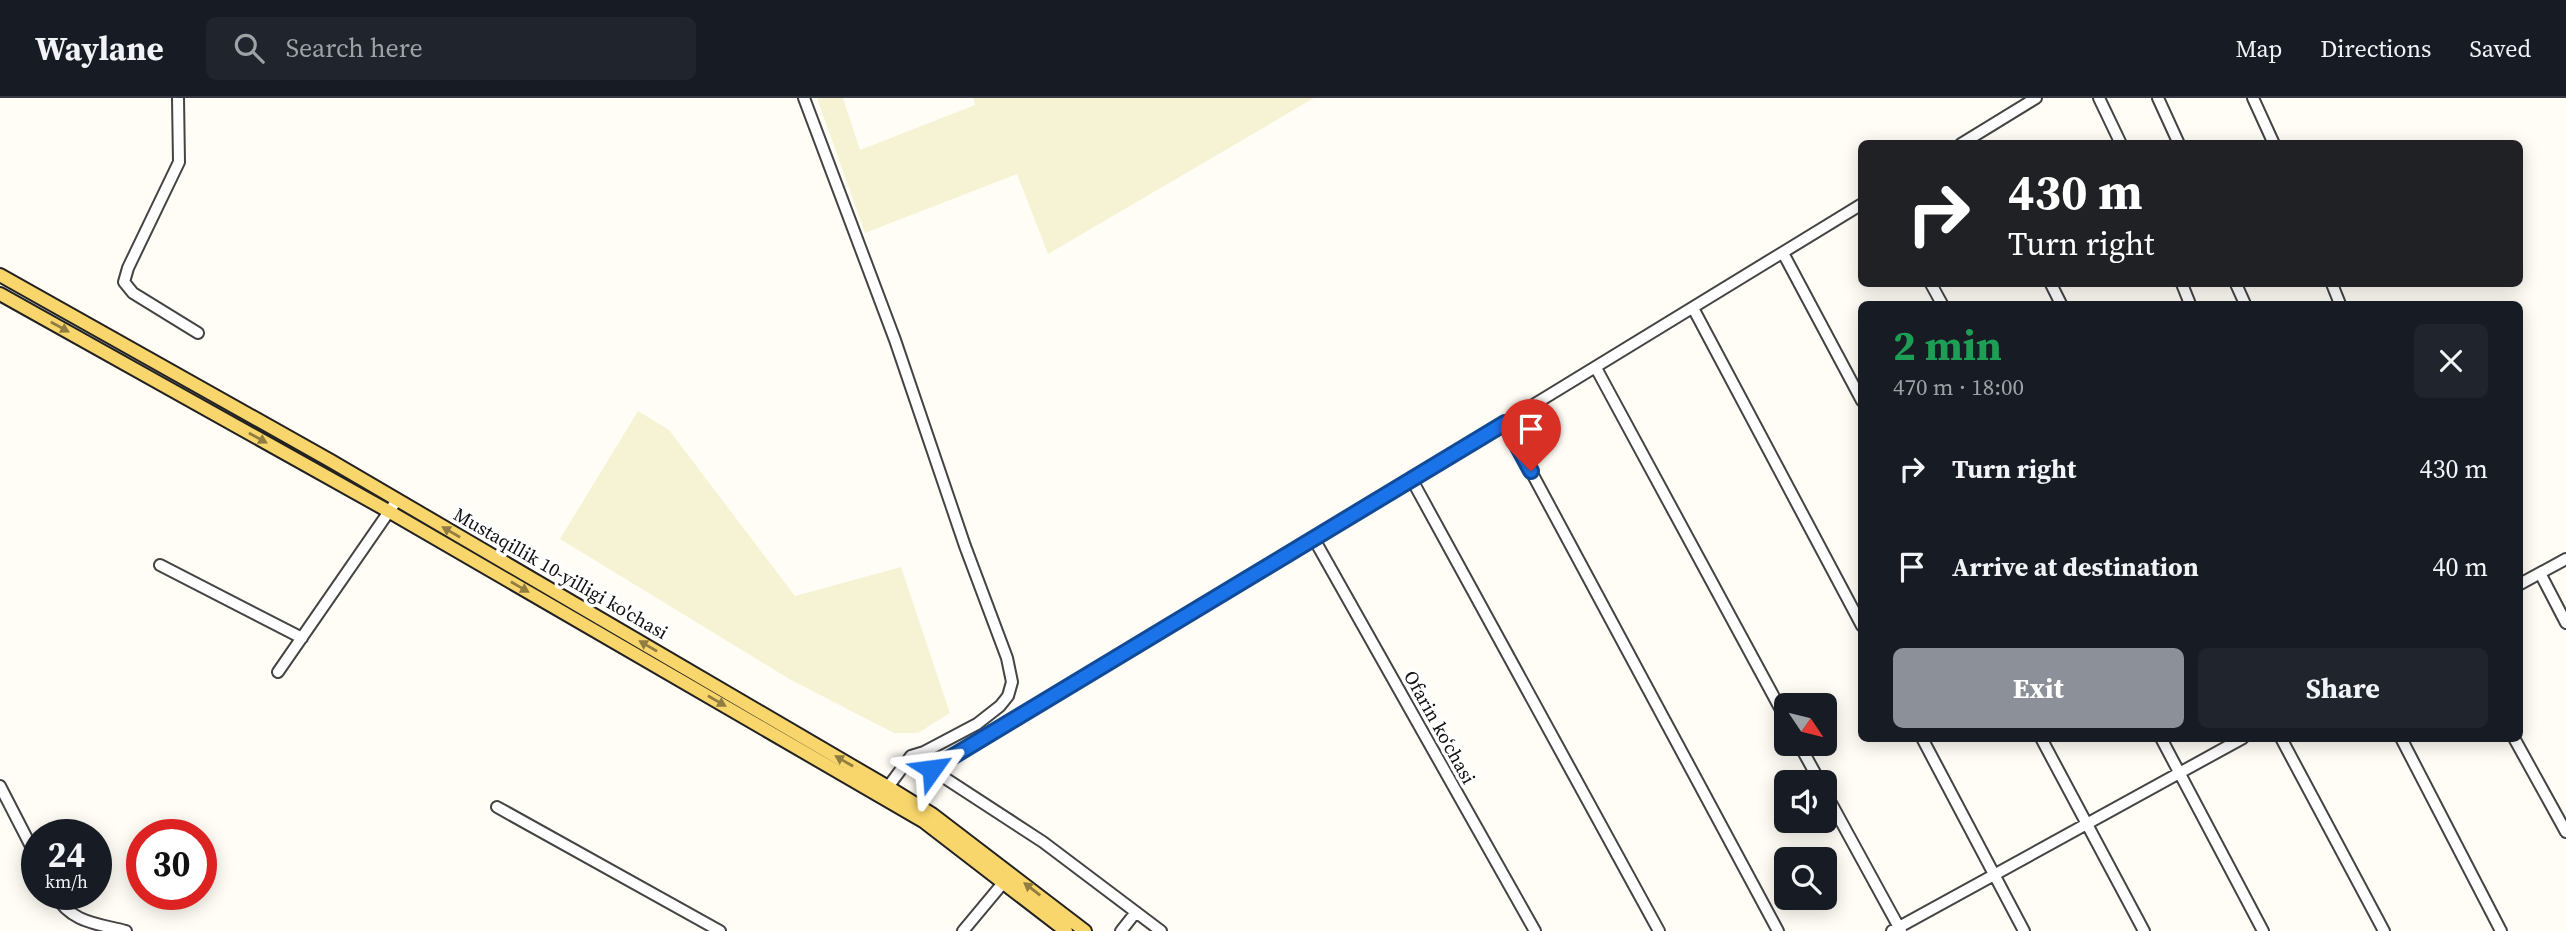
<!DOCTYPE html>
<html lang="en">
<head>
<meta charset="utf-8">
<style>
  body { margin:0; font-family:"Source Serif 4",serif; background:#20242c; color:#f1f3f6; height:100vh; display:flex; flex-direction:column; font-size:26px; white-space:nowrap }
  * { box-sizing:border-box; margin:0 }
  p { font-size:23px; color:#9ea1a6 }
  .icon { flex:none; width:38px; height:38px; fill:none; stroke:currentColor; stroke-width:2; stroke-linecap:round; stroke-linejoin:round }
  .map { position:relative; flex:1; overflow:hidden }
  .panel { position:absolute; left:1858px; top:203px; width:665px; height:441px; display:flex; flex-direction:column; background:#171b24; border-radius:10px; box-shadow:0 4px 18px #0003 }
  .panel>* { flex:none }
  .banner { position:absolute; left:1858px; top:42px; width:665px; height:147px; border-radius:10px; box-shadow:0 4px 18px #0003; background:#202124; color:#fff; overflow:hidden }
  .needle { width:46px; rotate:125deg }
  .buttons { position:absolute; left:1774px; top:595px; display:grid; gap:14px }
  .buttons a { display:grid; place-items:center; width:63px; height:63px; border-radius:10px; background:#171b24; box-shadow:0 4px 18px #0003; font-size:35px }
  .speed { position:absolute; left:21px; top:721px; display:flex; gap:14px; font-size:35px; font-weight:700; text-align:center }
  .speed>* { display:grid; place-content:center; width:91px; height:91px; border-radius:50%; background:#171b24; box-shadow:0 4px 18px #0003; line-height:1 }
  .speed small { font-size:18px; font-weight:400 }
  .speed .limit { border:10px solid #d22; background:#fff; color:#111 }
  .pin { position:absolute; display:grid; place-items:center; width:60px; height:60px; color:#fff; margin:-72px -30px; border-radius:50% 50% 50% 0; rotate:-45deg; box-shadow:0 0 7px #0007 }
  .pin .icon { rotate:45deg }
  .me { position:absolute; width:77px; margin:-38px; rotate:59deg; stroke-linejoin:round; filter:drop-shadow(0 0 5px #0008) }
  .turn { display:flex; align-items:center; gap:24px; height:147px; padding:0 35px; font-size:32px }
  .turn .icon { width:91px; height:91px; stroke-width:2.5 }
  .turn b { display:block; font-size:49px; line-height:60px }
  .round { display:grid; place-items:center; flex:none; width:74px; height:74px; border-radius:10px; background:#20242c }
  .head { display:flex; align-items:center; justify-content:space-between; height:119px; padding:0 35px }
  h1 { font-size:42px; font-weight:700; line-height:52px; color:#1e9e55 }
  .cta { display:flex; gap:14px; margin-top:auto; padding:14px 35px }
  .cta a { flex:1; height:80px; border-radius:10px; background:#8c9099; color:#fff; font-size:28px; font-weight:700; line-height:80px; text-align:center }
  .cta a+a { background:#20242c; color:#f1f3f6 }
  ul { padding:0; list-style:none }
  li { display:flex; align-items:center; gap:21px; height:98px; padding:0 35px }
  li div { flex:1 }
  li b { display:block; font-size:26px }
  li em { font-style:normal }
  header { display:flex; align-items:center; gap:42px; box-sizing:border-box; height:98px; padding:0 35px; background:#171b24; border-bottom:2px solid #363941 }
  header strong { font-size:33px }
  nav { display:flex; gap:38px; margin-inline-start:auto; font-size:24px }
  .search { width:490px; height:63px; background:#20242c; display:flex; align-items:center; gap:18px; box-sizing:border-box; padding:0 24px; border-radius:10px; color:#9ea1a6; font-size:26px }
  .map>svg:first-child { display:block }
  .farmland { fill:#f6f3d4 }
  .lines { fill:none; stroke-linecap:round; stroke-linejoin:round }
  .minor-casing { stroke:#444; stroke-width:14 }
  .major-casing { stroke:#222; stroke-width:16 }
  .minor { stroke:#fff; stroke-width:10 }
  .major { stroke:#f9d66b; stroke-width:12 }
  .oneway { fill:#917d42 }
  .route-casing { stroke:#114b97; stroke-width:18 }
  .route { stroke:#1a73e8; stroke-width:12 }
  .labels { text-anchor:middle; stroke-width:7; stroke-linejoin:round; paint-order:stroke }
  .street-label { font-size:19px; fill:#111; stroke:#fff }
</style>
</head>
<body>
<header>
<strong>Waylane</strong>
<div class="search"><svg class="icon" aria-label="search" viewBox="0 0 24 24"><circle cx="10" cy="10" r="6"/><path d="M15 15l6 6"/></svg>Search here</div>
<nav><a>Map</a><a>Directions</a><a>Saved</a></nav>
</header>
<div class="map">
<svg width="2566" height="833" viewBox="0 0 2566 833">
  <rect width="100%" height="100%" fill="#fffdf5"/>
  <!-- farmland -->
  <path class="farmland" d="M817,0H843L860,52L975,7L973,0H1314L1048,156L1017,76L865,135Z
    M638,313L669,332L795,498L901,469L950,615L918,635H894L791,582L560,441Z"/>
  <g class="lines">
    <!-- minor casing -->
    <g class="minor-casing">
      <path id="minor" d="M178,0L179,64L128,170L124,184L133,195L198,235
        M804,0L895,242L965,448L1007,560L1012,584L1008,598L1000,608L977,626L924,654L911,658L888,689
        M2099,0L2121,46
        M2158,0L2179,46
        M2253,0L2274,46
        M1961,46L2036,0
        M1783,155L1862,303
        M1931,186L1942,206
        M2051,186L2061,206
        M2182,186L2190,206
        M2236,186L2245,206
        M2332,186L2340,206
        M1693,210L1862,528
        M1596,270L1787,623
        M1505,325L1778,833
        M1412,382L1659,833
        M1314,441L1535,833
        M160,467L302,540
        M2540,475L2566,525
        M2520,486L2566,461
        M278,574L397,402
        M1922,640L2024,833
        M2041,640L2144,833
        M2161,640L2263,833
        M2281,640L2384,833
        M2401,640L2501,833
        M2514,640L2566,734
        M1799,646L1820,684
        M911,658L1043,744L1161,833
        M932,672L1314,441L1862,106
        M0,688L37,760
        M1825,694L1901,833
        M497,709L720,833
        M55,796C70,825 99,826 126,833
        M963,833L1003,785
        M1121,833L1136,814
        M1892,833L2243,640"/>
    </g>
    <!-- major casing -->
    <g class="major-casing">
      <path id="major" d="M0,177L331,363L888,689L932,716L1085,833
        M0,196L390,414L923,723L1066,833"/>
    </g>
    <!-- minor -->
    <use href="#minor" class="minor"/>
    <!-- major -->
    <use href="#major" class="major"/>
  </g>
  <!-- one-way arrows -->
  <defs><path id="oneway-solid" d="M-6-.8H1V-3.2L6.5 0L1 3.2V.8H-6Z" transform="scale(1.75)"/></defs>
  <g class="oneway">
    <use href="#oneway-solid" transform="translate(60 229) rotate(29)"/>
    <use href="#oneway-solid" transform="translate(258 340) rotate(29)"/>
    <use href="#oneway-solid" transform="translate(451 434) rotate(-150)"/>
    <use href="#oneway-solid" transform="translate(520 489) rotate(30)"/>
    <use href="#oneway-solid" transform="translate(648 548) rotate(-150)"/>
    <use href="#oneway-solid" transform="translate(717 603) rotate(30)"/>
    <use href="#oneway-solid" transform="translate(844 663) rotate(-150)"/>
    <use href="#oneway-solid" transform="translate(1032 791) rotate(-142)"/>
  </g>
  <g class="lines">
    <!-- route casing -->
    <g class="route-casing">
      <path id="route" d="M932,671L1505,325L1531,373"/>
    </g>
    <!-- route -->
    <use href="#route" class="route"/>
  </g>
  <g class="labels">
    <!-- street labels -->
    <g class="street-label">
      <text transform="translate(561 475) rotate(30)" y="7">Mustaqillik 10-yilligi ko'chasi</text>
      <text transform="translate(1440 629) rotate(61)" y="7">Ofarin koʻchasi</text>
    </g>
  </g>
</svg>
<div class="buttons">
<a><svg class="needle" viewBox="-14 -14 28 28"><path d="M0-13l5 13h-10z" fill="#e53935"/><path d="M0 13l5-13h-10z" fill="#9ea1a6"/></svg></a>
<a><svg class="icon" aria-label="sound" viewBox="0 0 24 24"><path d="M4 9h4l5-4v14l-5-4H4zM17 9q2 3 0 6"/></svg></a>
<a><svg class="icon" aria-label="search" viewBox="0 0 24 24"><circle cx="10" cy="10" r="6"/><path d="M15 15l6 6"/></svg></a>
</div>
<div class="speed"><div>24<small>km/h</small></div><div class="limit">30</div></div>
<div class="pin" style="left:1531px;top:373px;background:#d93025"><svg class="icon" aria-label="arrive" viewBox="0 0 24 24"><path d="M6 21V4h12l-3 4 3 4H6"/></svg></div>
<svg class="me" style="left:932px;top:671px" viewBox="-20 -20 40 40"><path d="M0-17L14 15 0 8-14 15z" fill="#1a73e8" stroke="#fff" stroke-width="4"/></svg>
<div class="banner">
<div class="turn"><svg class="icon" aria-label="right" viewBox="0 0 24 24"><path d="M7 20v-9h11M14 6l5 5-5 5"/></svg><div><b>430 m</b>Turn right</div></div>
</div>
<section class="panel">
<div class="head"><div><h1>2 min</h1><p>470 m · 18:00</p></div><a class="round"><svg class="icon" aria-label="close" viewBox="0 0 24 24"><path d="M6 6l12 12M18 6L6 18"/></svg></a></div>
<ul>
<li><svg class="icon" aria-label="right" viewBox="0 0 24 24"><path d="M7 20v-9h11M14 6l5 5-5 5"/></svg><div><b>Turn right</b></div><em>430 m</em></li>
<li><svg class="icon" aria-label="arrive" viewBox="0 0 24 24"><path d="M6 21V4h12l-3 4 3 4H6"/></svg><div><b>Arrive at destination</b></div><em>40 m</em></li>
</ul>
<div class="cta"><a>Exit</a><a>Share</a></div>
</section>
</div>
</body>
</html>
